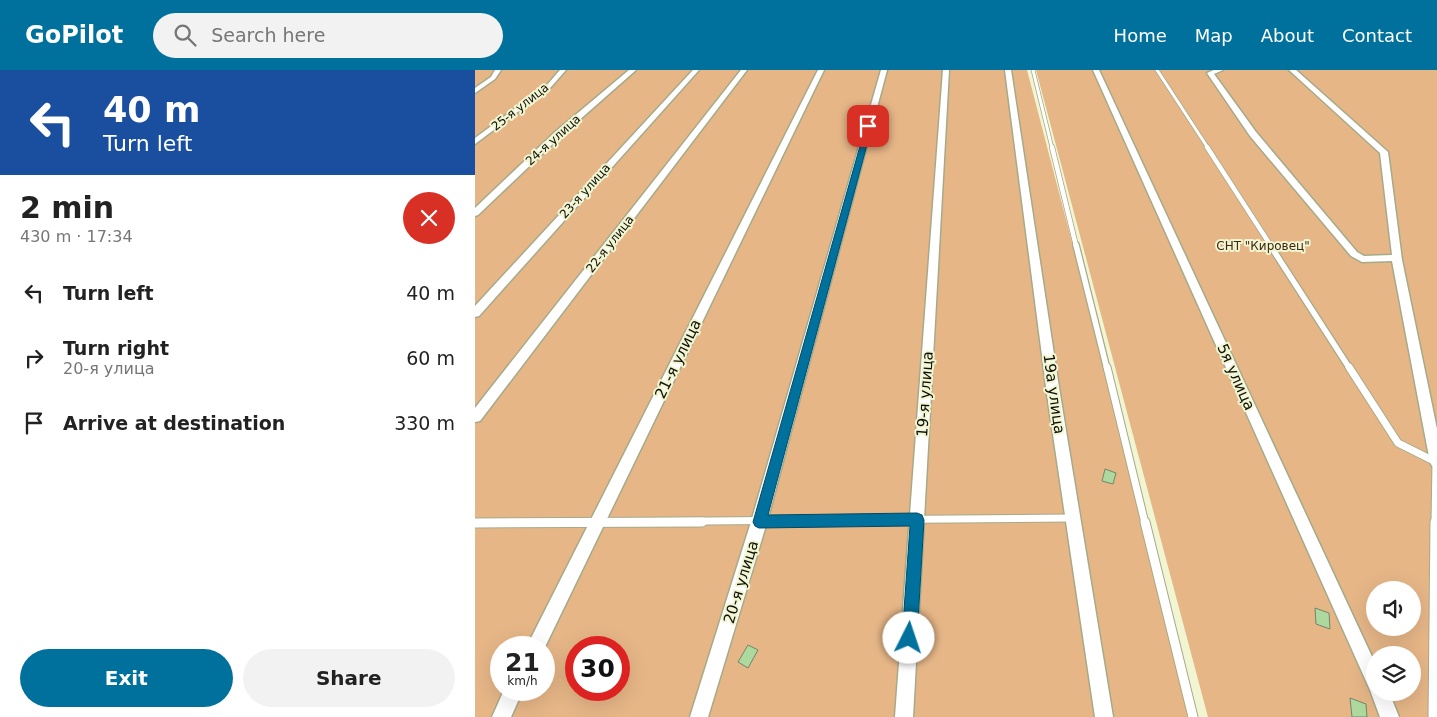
<!DOCTYPE html>
<html lang="en">
<head>
<meta charset="utf-8">
<style>
  body { margin:0; font-family:"DejaVu Sans",sans-serif; background:#f2f2f2; color:#222; height:100vh; display:flex; flex-direction:column; font-size:19px; white-space:nowrap }
  * { box-sizing:border-box; margin:0 }
  p { font-size:16px; color:#767676 }
  .icon { flex:none; width:28px; height:28px; fill:none; stroke:currentColor; stroke-width:2; stroke-linecap:round; stroke-linejoin:round }
  .map { position:relative; flex:1; overflow:hidden }
  .sheet { display:flex; flex-direction:column; background:#fff; width:475px }
  .sheet>* { flex:none }
  .hud { background:#1a4fa0; color:#fff; overflow:hidden }
  .buttons { position:absolute; left:891px; top:511px; display:grid; gap:10px }
  .buttons a { display:grid; place-items:center; width:55px; height:55px; border-radius:50%; background:#fff; box-shadow:0 5px 20px #0002; font-size:25px }
  .speed { position:absolute; left:15px; top:566px; display:flex; gap:10px; font-size:25px; font-weight:700; text-align:center }
  .speed>* { display:grid; place-content:center; width:65px; height:65px; border-radius:50%; background:#fff; box-shadow:0 5px 20px #0002; line-height:1 }
  .speed small { font-size:12px; font-weight:400 }
  .speed .limit { border:8px solid #d22; background:#fff; color:#111 }
  .pin { position:absolute; display:grid; place-items:center; width:42px; height:42px; color:#fff; margin:-21px; border-radius:10px; box-shadow:0 2px 8px #0006 }
  .me { position:absolute; width:55px; margin:-28px; rotate:4deg; stroke-linejoin:round; filter:drop-shadow(0 0 4px #0008) }
  .turn { display:flex; align-items:center; gap:18px; height:105px; padding:0 20px; font-size:22px }
  .turn .icon { width:65px; height:65px; stroke-width:2.5 }
  .turn b { display:block; font-size:35px; line-height:42px }
  .round { display:grid; place-items:center; flex:none; width:52px; height:52px; border-radius:26px; background:#f2f2f2 }
  .headline { display:flex; align-items:center; justify-content:space-between; height:85px; padding:0 20px }
  h1 { font-size:30px; font-weight:700; line-height:38px }
  .cta { display:flex; gap:10px; margin-top:auto; padding:10px 20px }
  .cta a { flex:1; height:58px; border-radius:30px; background:#00719c; color:#fff; font-size:20px; font-weight:700; line-height:58px; text-align:center }
  .cta a+a { background:#f2f2f2; color:#222 }
  ul { padding:0; list-style:none }
  li { display:flex; align-items:center; gap:15px; height:65px; padding:0 20px }
  li div { flex:1 }
  li b { display:block; font-size:19px }
  li em { font-style:normal }
  header { display:flex; align-items:center; gap:30px; box-sizing:border-box; height:70px; padding:0 25px; background:#00719c; color:#fff }
  header strong { font-size:24px }
  nav { display:flex; gap:28px; margin-inline-start:auto; font-size:18px }
  .search { width:350px; height:45px; background:#f2f2f2; display:flex; align-items:center; gap:12px; box-sizing:border-box; padding:0 18px; border-radius:28px; color:#767676; font-size:19px }
  main { display:flex; flex:1; min-height:0 }
  .map>svg:first-child { display:block }
  .green { fill:#e6b687; fill-rule:evenodd }
  .building { fill:#aed99e; stroke:#72856a }
  .lines { fill:none; stroke-linecap:round; stroke-linejoin:round }
  .lane-far4-casing { stroke:#a6aa89; stroke-width:4.5 }
  .lane-far3-casing { stroke:#a6aa89; stroke-width:6 }
  .lane-far2-casing { stroke:#a6aa89; stroke-width:8 }
  .lane-far1-casing { stroke:#a6aa89; stroke-width:9 }
  .lane-casing { stroke:#a6aa89; stroke-width:11 }
  .street-casing { stroke:#a6aa89; stroke-width:3 }
  .lane-far4 { stroke:#fff; stroke-width:3 }
  .lane-far3 { stroke:#fff; stroke-width:4.5 }
  .lane-far2 { stroke:#fff; stroke-width:5.5 }
  .lane-far1 { stroke:#fff; stroke-width:7 }
  .lane { stroke:#fff; stroke-width:9 }
  .street { fill:#fff; fill-rule:evenodd }
  .route { fill:#00719c; stroke:#004965 }
  .labels { text-anchor:middle; stroke-width:4; stroke-linejoin:round; paint-order:stroke }
  .far-street-label { font-size:12px; fill:#0d0e04; stroke:#f1f5d2 }
  .far-park-label { font-size:12px; fill:#3e2710; stroke:#f1f5d2 }
  .street-label { font-size:15px; fill:#0d0e04; stroke:#f1f5d2 }
</style>
</head>
<body>
<header>
<strong>GoPilot</strong>
<div class="search"><svg class="icon" aria-label="search" viewBox="0 0 24 24"><circle cx="10" cy="10" r="6"/><path d="M15 15l6 6"/></svg>Search here</div>
<nav><a>Home</a><a>Map</a><a>About</a><a>Contact</a></nav>
</header>
<main>
<section class="sheet">
<div class="hud">
<div class="turn"><svg class="icon" aria-label="left" viewBox="0 0 24 24"><path d="M17 20v-9H6M10 6l-5 5 5 5"/></svg><div><b>40 m</b>Turn left</div></div>
</div>
<div class="headline"><div><h1>2 min</h1><p>430 m · 17:34</p></div><a class="round" style="background:#d93025;color:#fff"><svg class="icon" aria-label="close" viewBox="0 0 24 24"><path d="M6 6l12 12M18 6L6 18"/></svg></a></div>
<ul>
<li><svg class="icon" aria-label="left" viewBox="0 0 24 24"><path d="M17 20v-9H6M10 6l-5 5 5 5"/></svg><div><b>Turn left</b></div><em>40 m</em></li>
<li><svg class="icon" aria-label="right" viewBox="0 0 24 24"><path d="M7 20v-9h11M14 6l5 5-5 5"/></svg><div><b>Turn right</b><p>20-я улица</p></div><em>60 m</em></li>
<li><svg class="icon" aria-label="arrive" viewBox="0 0 24 24"><path d="M6 21V4h12l-3 4 3 4H6"/></svg><div><b>Arrive at destination</b></div><em>330 m</em></li>
</ul>
<div class="cta"><a>Exit</a><a>Share</a></div>
</section>
<div class="map">
<svg width="962" height="647" viewBox="0 0 962 647">
  <rect width="100%" height="100%" fill="#f1f5d2"/>
  <!-- green -->
  <path class="green" d="M0,0H552L721,647H0ZM26,578H69V620H26ZM101,578H144V620H101Z
    M561,0H962V647H733ZM900,520H938V558H900ZM900,585H938V622H900Z"/>
  <!-- building -->
  <path class="building" d="M630,399L641,403L638,414L627,411Z
    M840,538L854,543L855,559L841,554Z
    M273,575L283,580L273,598L263,592Z
    M875,628L891,634L892,647H877Z"/>
  <g class="lines">
    <!-- lane-far4 casing -->
    <g class="lane-far4-casing">
      <path id="lane-far4" d="M558,0L577,78
        M682,0L733,78"/>
    </g>
    <!-- lane-far3 casing -->
    <g class="lane-far3-casing">
      <path id="lane-far3" d="M577,77L601,176
        M732,77L796,176"/>
    </g>
    <!-- lane-far2 casing -->
    <g class="lane-far2-casing">
      <path id="lane-far2" d="M601,175L632,299
        M795,175L875,299"/>
    </g>
    <!-- lane-far1 casing -->
    <g class="lane-far1-casing">
      <path id="lane-far1" d="M632,297L670,453
        M874,297L923,373L961,392L960,453
        M0,453L597,448"/>
    </g>
    <!-- lane casing -->
    <g class="lane-casing">
      <path id="lane" d="M670,452L718,647
        M0,453L227,452
        M958,647L960,452"/>
    </g>
    <!-- street casing -->
    <g class="street-casing">
      <path id="street" d="M20,0H26L20,9L0,23V18L16,7Z
        M85,0H91L76,17L0,74V68L72,15Z
        M154,0H161L85,67L3,145L0,146V138L79,63Z
        M218,0H224L4,246L0,247V236Z
        M266,0H272L5,351L0,352V338Z
        M343,0H349L69,579L51,578Z
        M406,0H412L292,452L233,647H215L276,452Z
        M468,0H474L438,647H420Z
        M530,0H536L585,324L638,647H620L572,324Z
        M618,0H624L900,593V622H914L924,647H905L895,620Z
        M739,0H748L739,4L781,62L882,182L889,186L917,185L905,83L814,0H821L913,82L927,190L962,359V398L957,396L955,392L917,191L887,192L876,186L775,66L732,3Z
        M29,620H48L36,647H17Z"/>
    </g>
    <!-- lane-far4 -->
    <use href="#lane-far4" class="lane-far4"/>
    <!-- lane-far3 -->
    <use href="#lane-far3" class="lane-far3"/>
    <!-- lane-far2 -->
    <use href="#lane-far2" class="lane-far2"/>
    <!-- lane-far1 -->
    <use href="#lane-far1" class="lane-far1"/>
    <!-- lane -->
    <use href="#lane" class="lane"/>
    <!-- street -->
    <use href="#street" class="street"/>
  </g>
  <!-- route -->
  <path class="route" d="M391,55L397,56L293,445L442,443L447,445L449,450L442,568L440,574L434,576L429,574L427,568L435,456L284,458L280,456L278,452Z"/>
  <g class="labels">
    <!-- far-street labels -->
    <g class="far-street-label">
      <text transform="translate(45 37) rotate(-38)" y="4">25-я улица</text>
      <text transform="translate(78 70) rotate(-42)" y="4">24-я улица</text>
      <text transform="translate(110 121) rotate(-48)" y="4">23-я улица</text>
      <text transform="translate(135 174) rotate(-52)" y="4">22-я улица</text>
    </g>
    <!-- far-park labels -->
    <g class="far-park-label">
      <text x="788" y="180">СНТ "Кировец"</text>
    </g>
    <!-- street labels -->
    <g class="street-label">
      <text transform="translate(203 289) rotate(-64)" y="5">21-я улица</text>
      <text transform="translate(761 307) rotate(66)" y="5">5я улица</text>
      <text transform="translate(450 324) rotate(-86)" y="5">19-я улица</text>
      <text transform="translate(579 324) rotate(82)" y="5">19а улица</text>
      <text transform="translate(266 512) rotate(-73)" y="5">20-я улица</text>
    </g>
  </g>
</svg>
<div class="buttons">
<a><svg class="icon" aria-label="sound" viewBox="0 0 24 24"><path d="M4 9h4l5-4v14l-5-4H4zM17 9q2 3 0 6"/></svg></a>
<a><svg class="icon" aria-label="layers" viewBox="0 0 24 24"><path d="M12 4l9 5-9 5-9-5zM3 14l9 5 9-5"/></svg></a>
</div>
<div class="speed"><div>21<small>km/h</small></div><div class="limit">30</div></div>
<div class="pin" style="left:393px;top:56px;background:#d93025"><svg class="icon" aria-label="arrive" viewBox="0 0 24 24"><path d="M6 21V4h12l-3 4 3 4H6"/></svg></div>
<svg class="me" style="left:434px;top:568px" viewBox="-20 -20 40 40"><circle r="19" fill="#fff"/><path d="M0-13L10 11 0 6-10 11z" fill="#00719c"/></svg>
</div>
</main>
</body>
</html>
